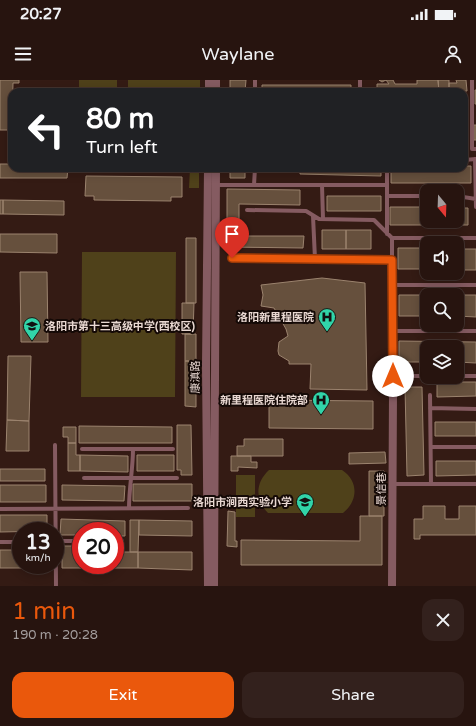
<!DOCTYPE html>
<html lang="en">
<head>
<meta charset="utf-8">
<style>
  body { margin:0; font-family:"Varela Round","Noto Sans SC",sans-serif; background:#33211d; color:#f1f3f6; height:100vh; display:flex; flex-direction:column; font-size:15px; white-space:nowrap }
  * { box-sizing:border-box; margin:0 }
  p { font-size:13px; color:#a49e9e }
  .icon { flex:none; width:22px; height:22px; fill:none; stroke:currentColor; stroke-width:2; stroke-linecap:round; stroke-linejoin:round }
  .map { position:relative; height:506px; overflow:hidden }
  .panel { display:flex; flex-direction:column; background:#27140f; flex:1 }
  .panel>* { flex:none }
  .banner { position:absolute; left:8px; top:8px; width:460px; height:84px; border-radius:12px; box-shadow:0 2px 10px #0003,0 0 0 1px #43332f; background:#202124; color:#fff; overflow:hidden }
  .needle { width:26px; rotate:161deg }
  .controls { position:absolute; left:420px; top:104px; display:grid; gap:8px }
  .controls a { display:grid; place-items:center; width:44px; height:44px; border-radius:8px; background:#27140f; box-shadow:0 2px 10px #0003,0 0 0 1px #43332f; font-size:20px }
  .speed { position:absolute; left:12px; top:442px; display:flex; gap:8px; font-size:20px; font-weight:700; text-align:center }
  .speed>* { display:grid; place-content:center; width:52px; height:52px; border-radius:50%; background:#27140f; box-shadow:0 2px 10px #0003,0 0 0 1px #43332f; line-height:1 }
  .speed small { font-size:10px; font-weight:400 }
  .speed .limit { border:6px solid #d22; background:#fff; color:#111 }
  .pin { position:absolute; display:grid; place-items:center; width:34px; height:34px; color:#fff; margin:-41px -17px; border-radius:50% 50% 50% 0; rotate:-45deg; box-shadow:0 0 4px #0007 }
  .pin .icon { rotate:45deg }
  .me { position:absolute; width:44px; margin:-22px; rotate:0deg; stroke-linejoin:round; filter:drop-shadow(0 0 3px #0008) }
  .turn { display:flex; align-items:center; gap:14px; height:84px; padding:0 12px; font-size:18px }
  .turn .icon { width:52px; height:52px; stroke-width:2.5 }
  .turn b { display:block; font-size:28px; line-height:34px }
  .round { display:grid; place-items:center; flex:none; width:42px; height:42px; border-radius:12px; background:#33211d }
  .head { display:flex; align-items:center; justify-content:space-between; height:68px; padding:0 12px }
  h1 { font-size:24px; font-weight:600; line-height:30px; color:#ea580c }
  .primary-button { display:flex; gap:8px; margin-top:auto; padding:8px 12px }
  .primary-button a { flex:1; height:46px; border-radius:12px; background:#ea580c; color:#fff; font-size:16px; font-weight:600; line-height:46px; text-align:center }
  .primary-button a+a { background:#33211d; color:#f1f3f6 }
  .status { display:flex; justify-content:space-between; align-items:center; height:28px; padding:0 20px; background:#27140f; direction:ltr }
  .status svg { height:11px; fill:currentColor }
  header { display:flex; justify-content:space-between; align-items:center; height:52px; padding:0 12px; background:#27140f; font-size:18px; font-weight:600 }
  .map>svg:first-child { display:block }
  .green { fill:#4f411a }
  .building { fill:#66503d; stroke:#9b836e }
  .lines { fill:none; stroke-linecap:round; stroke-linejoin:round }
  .lane { stroke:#855b61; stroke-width:4 }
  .street { stroke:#855b61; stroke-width:8 }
  .route-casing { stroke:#983908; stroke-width:10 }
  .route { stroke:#ea580c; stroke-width:7 }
  .labels { text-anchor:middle; stroke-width:4; stroke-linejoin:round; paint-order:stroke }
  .poi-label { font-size:11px; font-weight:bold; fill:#e9d8d2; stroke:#140906; text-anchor:end }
  .street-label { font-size:11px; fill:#e9d8d2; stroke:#140906 }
</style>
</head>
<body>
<div class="status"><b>20:27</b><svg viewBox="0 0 49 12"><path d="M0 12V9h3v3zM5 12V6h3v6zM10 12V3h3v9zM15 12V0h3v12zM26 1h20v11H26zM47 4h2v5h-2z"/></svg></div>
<header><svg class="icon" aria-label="menu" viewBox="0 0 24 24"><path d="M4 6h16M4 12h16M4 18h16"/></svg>Waylane<svg class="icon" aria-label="person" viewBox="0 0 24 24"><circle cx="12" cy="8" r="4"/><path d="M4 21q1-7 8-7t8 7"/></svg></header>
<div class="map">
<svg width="476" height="506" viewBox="0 0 476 506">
  <rect width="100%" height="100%" fill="#341b14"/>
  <!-- green -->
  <path class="green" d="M79,0H117V9H79Z
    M128,0H200V12H128Z
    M190,88H199V108H189Z
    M82,172H176L175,317H81Z
    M269,390H342C359,401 358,421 343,433H268C255,420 255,403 269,390Z
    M236,395H255V437H236Z"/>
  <!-- building -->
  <path class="building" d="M0,0H19V3H13L12,50H0Z
    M230,0H246L245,12H230Z
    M379,0H393L395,4H417V0H438L439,12H377V4H389L386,0L382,2Z
    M438,0H449V12H439Z
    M456,0H466L467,11L449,12V3H457Z
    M262,5H351V12H262Z
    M475,10H476V24H475Z
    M474,45H476V60H474Z
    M0,84H12V88H68L67,98H0Z
    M464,86H471V103H391V88H464Z
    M230,88H245V98H230Z
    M300,88H381V96L300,94Z
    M86,96L182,97V117H171V121L94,120V116H85Z
    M227,109L300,110V125L239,124V141H227Z
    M327,116H381V131H327Z
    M0,120H3V134H0Z
    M3,120L64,121V135L3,134Z
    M390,127H427V141H457V128H468V145H390Z
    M322,150H346V169H322Z
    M346,150H371V169H346Z
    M0,154H57V173L0,172Z
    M227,156H304L303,168L227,167Z
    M186,158H196V223H186Z
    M398,168H427V189H398Z
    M457,169H476V190H457Z
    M20,192H47L48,262H21Z
    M322,198L365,203L367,310L310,309L311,284H289V281L279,275L278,271L279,262L288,256L286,249L274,228L261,226L263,215L261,205Z
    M399,215H456H427V236H399Z
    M457,215H476V237L457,236Z
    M182,223H194L193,254H182Z
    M185,254H196V281H185Z
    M399,261L476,262V283L457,282V267H427V282H399Z
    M8,276H31L29,341L7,340Z
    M185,281H196V327L185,326Z
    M437,302H476V316L437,317Z
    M405,307H422L424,395L407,396Z
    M269,320L373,321V349L269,348Z
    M7,340L29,341V371H6Z
    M435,342H476V356H435Z
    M177,345H191L192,395H181V390H177Z
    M79,346L172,347V363H79Z
    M63,347H76V363H68V357H63Z
    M244,359H283V376H237V366H244Z
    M68,363H76V375H80V391H68Z
    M385,372L386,383L349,384V373Z
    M80,375L128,376V392L80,391Z
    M137,375H174V391H137Z
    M231,376H251V382H257V388L238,387V391H231Z
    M436,381H476V395L436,396Z
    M0,389H45V401H0Z
    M369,391H384V436H369Z
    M133,404H192V421H133Z
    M0,405H46V422H0Z
    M62,405L125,406L124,421L62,420Z
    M423,426H445V439H459V426H476V455H420V459H414V439H423Z
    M228,431L235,432V461H237V467L227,466Z
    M0,435H47V451L0,452Z
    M360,436H382V485H241V460L360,461Z
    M61,439L125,441V456H115V451H81V455H60Z
    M130,440H139L138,472H130Z
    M139,440L192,441V456L139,455Z
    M62,466H79V471H81V485H115V472H138V488H62Z
    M0,470H21V485H46V488H0Z
    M138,472H192V490L138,488Z"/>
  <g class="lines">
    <!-- lane -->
    <path class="lane" d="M472,0V69H476
      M255,12V0
      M360,12V0
      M475,79L476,127
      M464,80L476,79
      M387,88V154
      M216,105H387
      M254,105L255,88
      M322,105L323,139
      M387,116H427
      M457,116L476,119
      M247,130L306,131L319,139L374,140L392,158
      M313,136L315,179
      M232,178L392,180
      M392,205V158H476
      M393,251H476
      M427,296H393L392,205H476
      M457,296H476
      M430,315L431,404
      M430,328L476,329
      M55,365L56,506
      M431,367H476
      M82,369H173
      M84,398H177
      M393,404H476
      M129,428C129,408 133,389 133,369
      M0,429L188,428
      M55,461H81
      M115,461H122
      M0,462H21"/>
    <!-- street -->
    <path class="street" d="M209,12V0
      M216,12V0
      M208,506L206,286L208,88
      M214,506L216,88
      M392,506L393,312"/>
  </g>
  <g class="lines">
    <!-- route casing -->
    <g class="route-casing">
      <path id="route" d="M232,178L392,180L393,296"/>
    </g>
    <!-- route -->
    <use href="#route" class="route"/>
  </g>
  <!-- icons -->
  <defs>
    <g id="hospital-pin" transform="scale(0.9)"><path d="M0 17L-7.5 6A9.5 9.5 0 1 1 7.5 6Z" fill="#31d4a9" stroke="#140906"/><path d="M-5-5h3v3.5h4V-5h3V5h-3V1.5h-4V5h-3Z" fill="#111"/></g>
    <g id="school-pin" transform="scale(0.9)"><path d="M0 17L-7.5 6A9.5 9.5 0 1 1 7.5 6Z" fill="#31d4a9" stroke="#140906"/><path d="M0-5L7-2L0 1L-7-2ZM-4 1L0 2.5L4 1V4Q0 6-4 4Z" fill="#111"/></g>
  </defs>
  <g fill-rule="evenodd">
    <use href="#hospital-pin" x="327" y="237"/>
    <use href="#school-pin" x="32" y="246"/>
    <use href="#hospital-pin" x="321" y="320"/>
    <use href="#school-pin" x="305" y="422"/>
  </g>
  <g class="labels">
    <!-- poi labels -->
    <g class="poi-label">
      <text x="314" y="241">洛阳新里程医院</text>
      <text x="45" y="250" text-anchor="start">洛阳市第十三高级中学(西校区)</text>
      <text x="308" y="324">新里程医院住院部</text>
      <text x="292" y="426">洛阳市涧西实验小学</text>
    </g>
    <!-- street labels -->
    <g class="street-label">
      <text transform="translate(195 297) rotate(-90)" y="4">康滇路</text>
      <text transform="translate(381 409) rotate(-90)" y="4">景信巷</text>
    </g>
  </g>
</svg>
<div class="controls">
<a><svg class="needle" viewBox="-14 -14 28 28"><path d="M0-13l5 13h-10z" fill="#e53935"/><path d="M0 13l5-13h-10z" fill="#a49e9e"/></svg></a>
<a><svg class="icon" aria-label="sound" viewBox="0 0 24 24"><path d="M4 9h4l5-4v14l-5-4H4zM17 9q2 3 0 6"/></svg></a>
<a><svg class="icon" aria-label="search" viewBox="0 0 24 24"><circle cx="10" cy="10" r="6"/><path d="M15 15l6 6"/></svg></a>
<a><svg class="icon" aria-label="layers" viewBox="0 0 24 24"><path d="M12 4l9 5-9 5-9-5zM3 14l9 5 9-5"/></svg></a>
</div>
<div class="speed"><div>13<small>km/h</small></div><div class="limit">20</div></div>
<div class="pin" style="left:232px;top:178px;background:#d93025"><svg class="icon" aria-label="arrive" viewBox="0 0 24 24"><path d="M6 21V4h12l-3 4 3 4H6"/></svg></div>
<svg class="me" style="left:393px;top:296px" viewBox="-20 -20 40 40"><circle r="19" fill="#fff"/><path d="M0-13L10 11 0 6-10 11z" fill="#ea580c"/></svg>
<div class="banner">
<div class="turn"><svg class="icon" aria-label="left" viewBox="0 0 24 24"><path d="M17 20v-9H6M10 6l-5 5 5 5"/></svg><div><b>80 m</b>Turn left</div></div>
</div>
</div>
<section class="panel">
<div class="head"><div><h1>1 min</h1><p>190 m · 20:28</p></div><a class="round"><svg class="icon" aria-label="close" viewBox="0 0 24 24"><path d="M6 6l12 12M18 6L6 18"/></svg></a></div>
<div class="primary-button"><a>Exit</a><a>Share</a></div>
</section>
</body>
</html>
